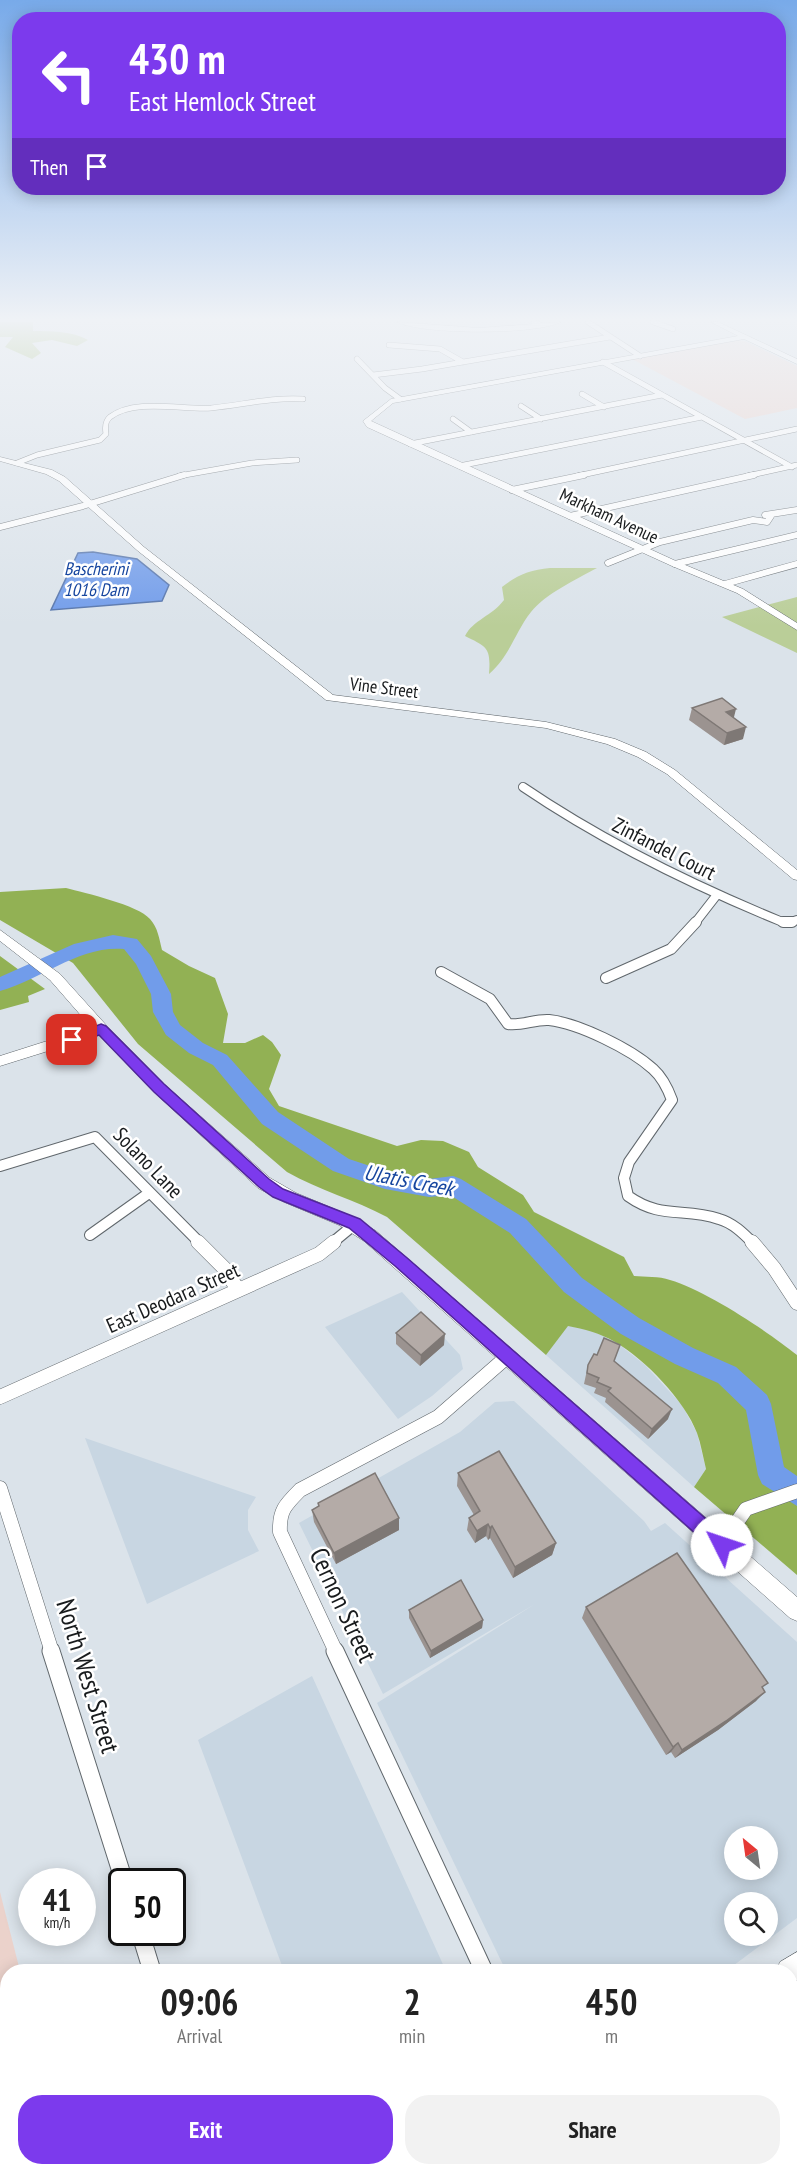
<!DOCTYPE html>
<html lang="en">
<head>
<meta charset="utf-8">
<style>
  body { margin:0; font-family:"PT Sans Narrow",sans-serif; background:#f2f2f2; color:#222; height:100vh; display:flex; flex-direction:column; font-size:22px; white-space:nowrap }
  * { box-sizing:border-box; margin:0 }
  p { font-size:20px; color:#767676 }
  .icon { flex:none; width:33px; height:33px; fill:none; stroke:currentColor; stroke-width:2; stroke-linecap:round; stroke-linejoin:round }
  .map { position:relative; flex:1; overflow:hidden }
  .side { position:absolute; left:0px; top:1964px; width:798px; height:212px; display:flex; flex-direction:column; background:#fff; border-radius:24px 24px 0 0; box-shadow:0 3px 15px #0003 }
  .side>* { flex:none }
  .guide { position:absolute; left:12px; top:12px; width:774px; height:183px; border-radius:24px; box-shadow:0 3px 15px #0003; background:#7c3aed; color:#fff; overflow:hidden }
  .needle { width:39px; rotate:331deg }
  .buttons { position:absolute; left:724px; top:1826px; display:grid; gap:12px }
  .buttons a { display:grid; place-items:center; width:54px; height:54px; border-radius:50%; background:#fff; box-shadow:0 3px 15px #0003; font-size:30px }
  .speed { position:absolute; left:18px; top:1868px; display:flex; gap:12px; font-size:30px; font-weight:700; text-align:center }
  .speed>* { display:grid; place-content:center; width:78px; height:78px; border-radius:50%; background:#fff; box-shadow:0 3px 15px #0003; line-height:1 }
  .speed small { font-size:15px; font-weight:400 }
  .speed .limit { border:3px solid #111; border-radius:9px; background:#fff; color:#111 }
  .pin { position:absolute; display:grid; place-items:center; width:51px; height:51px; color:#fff; margin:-26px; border-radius:12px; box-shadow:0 3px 9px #0006 }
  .me { position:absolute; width:66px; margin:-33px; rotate:311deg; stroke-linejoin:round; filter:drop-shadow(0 0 4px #0008) }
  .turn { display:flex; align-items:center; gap:21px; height:126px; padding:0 18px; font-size:27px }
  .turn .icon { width:78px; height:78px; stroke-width:2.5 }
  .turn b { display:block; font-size:42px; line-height:51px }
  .then { display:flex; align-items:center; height:57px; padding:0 18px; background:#0003; gap:12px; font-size:22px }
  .eta { display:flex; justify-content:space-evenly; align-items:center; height:102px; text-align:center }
  .eta b { font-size:36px; font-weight:700; line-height:42px }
  .action { display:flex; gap:12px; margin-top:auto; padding:12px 18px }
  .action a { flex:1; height:69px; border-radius:24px; background:#7c3aed; color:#fff; font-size:24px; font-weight:700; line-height:69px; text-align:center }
  .action a+a { background:#f2f2f2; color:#222 }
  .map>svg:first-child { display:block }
  .built { fill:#c8d6e2; fill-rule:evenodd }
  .education { fill:#ebd2cb }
  .green { fill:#bace98 }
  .forest { fill:#92b154 }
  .water { fill:#719cea; stroke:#5675ac; stroke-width:1.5 }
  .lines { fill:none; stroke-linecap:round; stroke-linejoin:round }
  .river { fill:#719cea; fill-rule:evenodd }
  .street-far5-casing { stroke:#60676c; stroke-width:6 }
  .street-far4-casing { stroke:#60676c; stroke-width:7 }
  .street-far3-casing { stroke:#60676c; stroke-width:10 }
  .street-far2-casing { stroke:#60676c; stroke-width:12 }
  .street-far1-casing { stroke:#60676c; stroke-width:15 }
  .street-casing { stroke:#60676c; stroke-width:19 }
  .secondary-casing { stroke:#60676c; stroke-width:1 }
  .street-far5 { stroke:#fff; stroke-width:5 }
  .street-far4 { stroke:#fff; stroke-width:6 }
  .street-far3 { stroke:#fff; stroke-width:8 }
  .street-far2 { stroke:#fff; stroke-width:10 }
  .street-far1 { stroke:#fff; stroke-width:14 }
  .street { stroke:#fff; stroke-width:17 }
  .secondary { fill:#fff; fill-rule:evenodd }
  .wall { fill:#9b9390 }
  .shaded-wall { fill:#7e7875 }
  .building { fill:#b4aba7; stroke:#7e7875; stroke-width:1.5 }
  .route { fill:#7c3aed; stroke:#51269a; stroke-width:1.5 }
  .labels { text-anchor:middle; stroke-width:5; stroke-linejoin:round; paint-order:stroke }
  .far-street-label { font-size:18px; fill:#181b1d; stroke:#fff }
  .far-water-label { font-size:18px; font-style:italic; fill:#17469f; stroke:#fff }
  .street-label { font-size:21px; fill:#181b1d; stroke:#fff }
  .water-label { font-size:22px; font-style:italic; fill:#17469f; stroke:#fff }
  .near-street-label { font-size:26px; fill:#181b1d; stroke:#fff }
</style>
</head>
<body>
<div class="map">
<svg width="797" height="2174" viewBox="0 0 797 2174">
  <rect width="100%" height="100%" fill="#dbe3ea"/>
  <!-- built -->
  <path class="built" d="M402,1292L460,1355L463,1369L432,1396L398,1419L325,1327Z
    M567,1325L588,1329L616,1342L645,1365L682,1405L697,1433L706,1469L694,1487L546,1355Z
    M514,1401L644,1521L651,1531L665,1523L797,1642V1918L726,1971H506L377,1703L535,1604L383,1694L299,1523L460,1432L495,1402ZM735,1836H768V1869H735ZM735,1902H768V1935H735Z
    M85,1438L256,1497L248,1510V1530L259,1551L147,1604Z
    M312,1676L446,1971H284L198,1740Z
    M797,2022V2174H759L756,2168H790V2027Z
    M358,2168H459L450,2174H361Z"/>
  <!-- education -->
  <path class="education" d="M736,340L745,341L797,366V408L745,419L632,359Z
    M0,1892L20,1971H8V2168H69L71,2174H0Z"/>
  <!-- green -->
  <path class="green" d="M550,568H597C577,579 545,594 531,612C515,632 510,656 489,674C491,647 487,647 465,636C473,620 492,616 504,600L502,587C517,575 530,570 550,568Z
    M797,597V653L722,617Z
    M7,2115L8,2168H37L39,2174H0V2120Z"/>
  <!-- forest -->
  <path class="forest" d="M0,322H33V331C52,331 72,331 88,340L77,346L52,340L32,343L41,353L32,359L5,347L13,337H0Z
    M66,888C85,893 138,905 150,919C158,928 159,938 162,950L189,966L215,978L228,1014L223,1043H245L263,1035L272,1042L281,1055L269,1089L279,1106L397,1146L421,1140L443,1141L469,1152L478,1167L523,1195L534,1212L624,1257L634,1276C645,1277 659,1276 670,1280C707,1291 767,1331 797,1355V1575L694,1487L706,1469C703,1457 701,1444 697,1433C685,1401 645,1359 615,1342C600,1333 584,1329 568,1326L546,1355L387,1217C355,1200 319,1190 287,1172L138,1044L73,963L0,920V892Z
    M0,956L45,989L28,996L29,1002L0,1010Z"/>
  <!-- water -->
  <path class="water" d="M93,552L137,559L169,585L162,601L51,610L78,553Z"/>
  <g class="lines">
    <!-- river -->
    <path class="river" d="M113,935L137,939L151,956L171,994L173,1012L180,1025L203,1043L227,1055L278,1112L349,1159L385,1171L429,1179L453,1176L461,1179L526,1219L582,1278L639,1318L693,1348L736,1367L767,1395L771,1404L784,1467L797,1476V1506L762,1484L758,1475L746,1410L718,1383L675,1364L621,1334L564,1292L510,1233L450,1195L429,1197L385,1189L333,1171L262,1124L213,1065L189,1053L166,1035L153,1012L151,994L136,964L124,949C80,945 42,979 0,991V977L74,944Z"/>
    <!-- street-far5 casing -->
    <g class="street-far5-casing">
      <path id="street-far5" d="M534,322L540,325
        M588,322L640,356
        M653,322L673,329
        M389,345L440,349L463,362
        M357,359L385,388L400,399
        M603,362L792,467
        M373,375L422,369L610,337
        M582,394L604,407
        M521,406L541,419
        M453,419L471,432
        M410,444L662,395
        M17,463L37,455L100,440L106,434C105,428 105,421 110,417C135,398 182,410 211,408C242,405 272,397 303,399
        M459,466L702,417
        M179,476L252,463L297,460
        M577,476L797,429
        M747,476L797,465"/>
    </g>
    <!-- street-far4 casing -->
    <g class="street-far4-casing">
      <path id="street-far4" d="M512,490L584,475
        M765,515L797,510
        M570,516L754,475
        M0,527L83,506L184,475
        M608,563L660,542L753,520L767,522L771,516
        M675,564L797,535
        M725,584L797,564"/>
    </g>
    <!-- street-far3 casing -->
    <g class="street-far3-casing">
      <path id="street-far3" d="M523,787C604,842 690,884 780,921L788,923L797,920
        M695,923L716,896"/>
    </g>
    <!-- street-far2 casing -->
    <g class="street-far2-casing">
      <path id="street-far2" d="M783,922H792
        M441,972L490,999L508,1024C522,1026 535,1019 549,1020C578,1023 631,1049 653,1069C662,1077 668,1089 672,1100L629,1162L624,1178L628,1196C662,1220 684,1207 719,1219C733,1223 743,1233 753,1243
        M606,978L671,949L696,922
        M0,1166L95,1137L200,1243
        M90,1235L149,1193
        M332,1243L355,1224"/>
    </g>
    <!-- street-far1 casing -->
    <g class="street-far1-casing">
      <path id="street-far1" d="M198,1242L225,1269L238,1290
        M752,1242L774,1268L797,1303
        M0,1397L319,1254L334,1242
        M0,1488L52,1652
        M722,1544L746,1509L797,1491
        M336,1652L280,1532C279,1511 285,1505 300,1490L438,1417L508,1356"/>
    </g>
    <!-- street casing -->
    <g class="street-casing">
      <path id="street" d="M51,1651L124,1881
        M335,1651L484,1971
        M140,1932L152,1971
        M214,2168L216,2174
        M577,2168L581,2174"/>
    </g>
    <!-- secondary casing -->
    <g class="secondary-casing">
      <path id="secondary" d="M397,322L479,328L561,322C536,335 422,335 397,322Z
        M711,322H718L797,359V364L744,339L393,403L371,421L678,562L743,589L797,623V630L737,593L672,566L367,427L363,421L391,399L738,336Z
        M0,457L52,470L65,477L144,547L333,695L546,722L615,739L646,752L675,770L797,870V880L793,879L667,774L638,757L607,744L546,728L326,700L138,551L59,481L46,474L0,461Z
        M0,930L60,974L106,1025L164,1084L270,1178L296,1193L351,1216L376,1231L797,1597V1621L790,1618L364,1241L339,1225L284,1202L258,1188L154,1092L99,1035L0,1066V1056L91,1027L50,980L0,941Z
        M797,1952V1980L790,1983V1971H776L780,1962Z
        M523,2168H557L554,2174H520Z"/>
    </g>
    <!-- street-far5 -->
    <use href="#street-far5" class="street-far5"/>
    <!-- street-far4 -->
    <use href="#street-far4" class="street-far4"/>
    <!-- street-far3 -->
    <use href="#street-far3" class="street-far3"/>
    <!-- street-far2 -->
    <use href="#street-far2" class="street-far2"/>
    <!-- street-far1 -->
    <use href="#street-far1" class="street-far1"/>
    <!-- street -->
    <use href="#street" class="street"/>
    <!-- secondary -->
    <use href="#secondary" class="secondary"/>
  </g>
  <!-- wall -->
  <path class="wall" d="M692,708L734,718L743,739L724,745L689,720Z
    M396,1333L444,1345L420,1366L396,1344Z
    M615,1362L668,1419L648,1439L605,1402L606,1398L594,1393L596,1388L584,1384L588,1365Z
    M458,1473L556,1543L552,1555L513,1578L490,1538L488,1540L486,1536L475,1543L467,1530L469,1518L474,1515L457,1486Z
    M318,1503L399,1530L336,1564L314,1522L312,1510L318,1507Z
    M586,1607L763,1689L756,1701L718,1730L675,1758L671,1752L666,1755L582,1618Z
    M409,1610L483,1620L482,1628L430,1658L409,1618Z
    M790,2042H797V2120L790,2109Z"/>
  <!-- shaded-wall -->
  <path class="shaded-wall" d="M736,709L733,721L726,712Z
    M746,727L743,739L724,745L727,733Z
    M445,1334L444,1345L420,1366L421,1355Z
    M672,1409L668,1419L648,1439L652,1429Z
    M399,1518V1530L336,1564L334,1553Z
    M488,1524L486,1536L475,1543L477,1531Z
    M492,1526L490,1538L488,1540L490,1528Z
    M556,1543L552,1555L513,1578L515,1567Z
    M483,1620L482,1628L430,1658L431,1651Z
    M765,1692L756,1701L718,1730L675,1758L682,1750Z
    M678,1743L671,1752L666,1755L673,1747Z"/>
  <!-- building -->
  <path class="building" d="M722,698L736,709L726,712L746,727L727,733L692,708Z
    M421,1312L445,1334L421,1355L396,1333Z
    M604,1338L620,1345L614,1361L672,1409L652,1429L608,1391L611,1388L597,1382L599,1378L587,1373L588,1365L594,1354L597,1355Z
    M499,1451L556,1543L515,1567L492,1526L490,1528L488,1524L477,1531L469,1518L480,1511L458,1473Z
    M375,1473L399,1518L334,1553L312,1510L319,1506L318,1503Z
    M677,1553L768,1683L762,1687L765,1692L726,1721L682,1750L678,1743L673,1747L586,1607Z
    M461,1580L483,1620L431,1651L409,1610Z
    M797,2042V2105L790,2094V2048Z
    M388,2168H426L417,2174H391Z"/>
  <!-- sky -->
  <linearGradient id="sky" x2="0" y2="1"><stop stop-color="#78aae9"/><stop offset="0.51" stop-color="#eff2f6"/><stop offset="1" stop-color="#eff2f6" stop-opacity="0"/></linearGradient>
  <rect width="797" height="626" fill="url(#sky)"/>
  <!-- route -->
  <path class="route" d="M101,1024L106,1026L164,1084L269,1179L283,1189L360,1219L406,1257L728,1538L731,1545L728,1551L722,1554L715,1551L395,1266L349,1228L273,1197L259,1187L154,1092L99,1035L72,1045L65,1040L67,1037Z"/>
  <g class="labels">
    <!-- far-street labels -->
    <g class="far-street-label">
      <text transform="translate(609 516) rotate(25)" y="6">Markham Avenue</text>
      <text transform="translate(384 688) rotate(7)" y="6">Vine Street</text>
    </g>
    <!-- far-water labels -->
    <g class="far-water-label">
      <text x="96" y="575">Bascherini<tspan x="96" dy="21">1016 Dam</tspan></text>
    </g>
    <!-- street labels -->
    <g class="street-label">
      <text transform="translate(664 849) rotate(27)" y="7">Zinfandel Court</text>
      <text transform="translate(148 1163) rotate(46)" y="7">Solano Lane</text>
      <text transform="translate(173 1298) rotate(-24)" y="7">East Deodara Street</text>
    </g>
    <!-- water labels -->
    <g class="water-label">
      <text transform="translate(409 1180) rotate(11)" y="8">Ulatis Creek</text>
    </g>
    <!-- near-street labels -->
    <g class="near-street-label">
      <text transform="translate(343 1605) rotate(65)" y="9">Cernon Street</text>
      <text transform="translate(88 1676) rotate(73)" y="9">North West Street</text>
    </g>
  </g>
</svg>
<div class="buttons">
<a><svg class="needle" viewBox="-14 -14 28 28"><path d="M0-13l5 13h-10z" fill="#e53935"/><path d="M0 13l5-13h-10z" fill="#767676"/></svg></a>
<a><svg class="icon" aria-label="search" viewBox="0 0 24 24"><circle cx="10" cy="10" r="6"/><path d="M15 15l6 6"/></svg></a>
</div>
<div class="speed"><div>41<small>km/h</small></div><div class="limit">50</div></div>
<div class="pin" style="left:72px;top:1040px;background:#d93025"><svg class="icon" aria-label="arrive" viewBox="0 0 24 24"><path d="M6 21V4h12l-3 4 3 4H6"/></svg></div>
<svg class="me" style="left:722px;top:1545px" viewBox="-20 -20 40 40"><circle r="19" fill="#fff"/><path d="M0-13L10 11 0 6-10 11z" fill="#7c3aed"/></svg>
<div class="guide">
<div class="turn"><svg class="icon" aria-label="left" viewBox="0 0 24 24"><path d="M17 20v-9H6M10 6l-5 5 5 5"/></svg><div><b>430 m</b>East Hemlock Street</div></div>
<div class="then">Then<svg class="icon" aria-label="arrive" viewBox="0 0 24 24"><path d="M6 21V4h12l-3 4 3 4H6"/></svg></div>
</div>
<section class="side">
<div class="eta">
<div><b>09:06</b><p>Arrival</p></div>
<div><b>2</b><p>min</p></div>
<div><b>450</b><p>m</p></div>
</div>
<div class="action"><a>Exit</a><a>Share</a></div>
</section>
</div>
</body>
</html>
